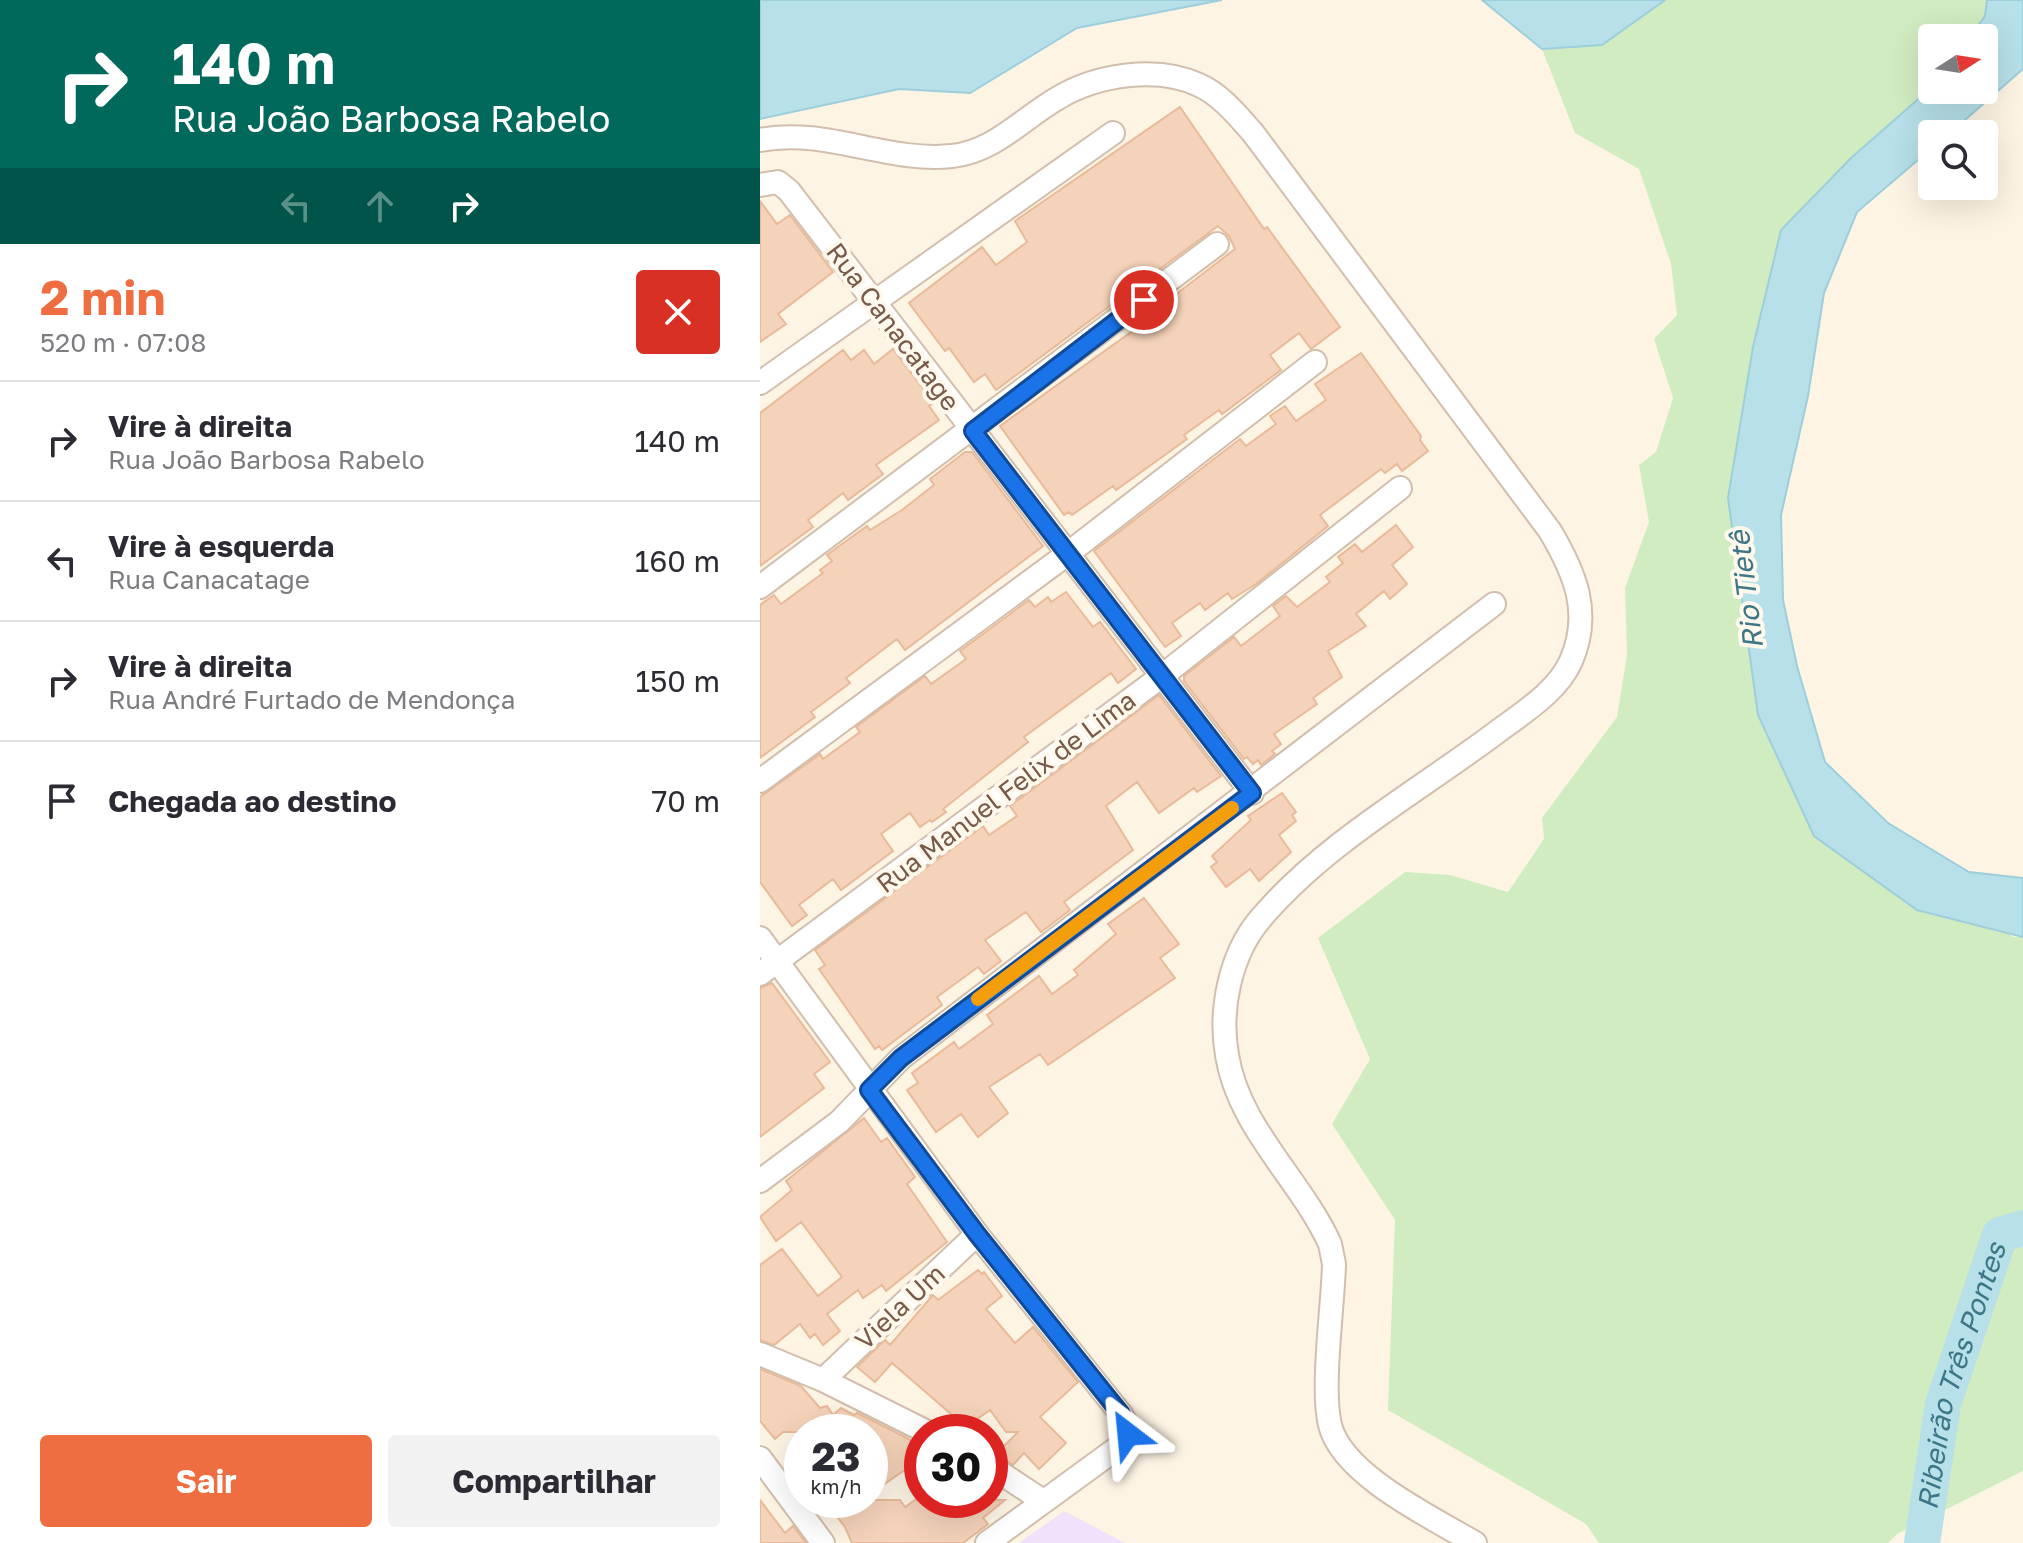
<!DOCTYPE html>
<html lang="pt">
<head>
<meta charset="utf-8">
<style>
  body { margin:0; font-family:"Golos Text",sans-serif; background:#f2f2f3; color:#2b2b33; height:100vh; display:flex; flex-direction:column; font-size:30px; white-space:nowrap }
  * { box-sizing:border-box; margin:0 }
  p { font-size:26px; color:#7c7c81 }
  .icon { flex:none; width:44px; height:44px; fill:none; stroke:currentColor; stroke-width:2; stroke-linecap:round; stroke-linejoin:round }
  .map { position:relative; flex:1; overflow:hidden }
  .sheet { display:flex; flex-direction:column; background:#fff; width:760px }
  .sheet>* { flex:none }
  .guide { background:#00695c; color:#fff; overflow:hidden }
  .needle { width:52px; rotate:78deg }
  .controls { position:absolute; left:1158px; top:24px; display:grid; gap:16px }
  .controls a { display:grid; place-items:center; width:80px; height:80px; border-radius:8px; background:#fff; box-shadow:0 8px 32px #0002; font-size:40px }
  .speed { position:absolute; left:24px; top:1414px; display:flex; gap:16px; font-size:40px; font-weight:700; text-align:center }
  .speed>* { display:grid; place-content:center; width:104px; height:104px; border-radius:50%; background:#fff; box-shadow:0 8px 32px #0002; line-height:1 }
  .speed small { font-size:20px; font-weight:400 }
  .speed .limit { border:12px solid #d22; background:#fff; color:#111 }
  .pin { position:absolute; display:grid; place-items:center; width:68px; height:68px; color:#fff; margin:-34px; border:4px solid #fff; border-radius:50%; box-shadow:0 2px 8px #0007 }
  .me { position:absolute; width:88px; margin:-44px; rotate:331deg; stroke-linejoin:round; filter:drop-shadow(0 0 6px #0008) }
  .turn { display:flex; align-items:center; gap:28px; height:168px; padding:0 40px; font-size:36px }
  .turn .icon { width:104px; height:104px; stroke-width:2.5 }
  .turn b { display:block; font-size:56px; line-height:68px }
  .lanes { display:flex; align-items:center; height:76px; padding:0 40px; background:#0003; justify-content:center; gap:40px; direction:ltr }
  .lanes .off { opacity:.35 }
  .round { display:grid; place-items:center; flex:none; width:84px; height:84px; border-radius:8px; background:#f2f2f3 }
  .overview { display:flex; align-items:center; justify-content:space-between; height:136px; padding:0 40px }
  h1 { font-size:48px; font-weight:700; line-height:60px; color:#ef6e41 }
  .button { display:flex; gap:16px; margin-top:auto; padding:16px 40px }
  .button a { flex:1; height:92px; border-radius:8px; background:#ef6e41; color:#fff; font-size:32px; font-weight:700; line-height:92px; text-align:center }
  .button a+a { background:#f2f2f3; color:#2b2b33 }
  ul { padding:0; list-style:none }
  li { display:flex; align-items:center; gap:24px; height:120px; padding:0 40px; border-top:2px solid #e1e1e2 }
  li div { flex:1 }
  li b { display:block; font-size:30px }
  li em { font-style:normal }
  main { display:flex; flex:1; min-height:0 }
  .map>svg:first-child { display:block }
  .education { fill:#f2e1fa }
  .green { fill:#d1ecc1 }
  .water { fill:#b7e0e9; stroke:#9ccfdb; stroke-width:2 }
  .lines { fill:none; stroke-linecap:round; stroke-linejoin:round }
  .river { stroke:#b7e0e9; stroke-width:36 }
  .building { fill:#f5d3ba; stroke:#e9ba99; stroke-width:2 }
  .street-casing { stroke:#d2beac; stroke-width:26 }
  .street { stroke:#fff; stroke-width:22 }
  .route-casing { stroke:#114b97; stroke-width:20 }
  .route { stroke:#1a73e8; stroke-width:14 }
  .slow { stroke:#f59e0b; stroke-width:14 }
  .labels { text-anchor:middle; stroke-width:8; stroke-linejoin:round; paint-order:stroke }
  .street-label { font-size:26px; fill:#785a48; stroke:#fff8ec }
  .water-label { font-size:28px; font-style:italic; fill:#3d7786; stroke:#fff8ec }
</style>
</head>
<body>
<main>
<section class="sheet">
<div class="guide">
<div class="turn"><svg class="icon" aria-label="right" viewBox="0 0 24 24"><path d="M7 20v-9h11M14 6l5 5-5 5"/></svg><div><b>140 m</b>Rua João Barbosa Rabelo</div></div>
<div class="lanes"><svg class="icon off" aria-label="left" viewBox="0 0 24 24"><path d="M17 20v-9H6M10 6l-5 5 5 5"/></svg><svg class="icon off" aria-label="ahead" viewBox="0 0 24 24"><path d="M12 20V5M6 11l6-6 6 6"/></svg><svg class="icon" aria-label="right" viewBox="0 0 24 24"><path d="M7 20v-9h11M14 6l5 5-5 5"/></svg></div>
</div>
<div class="overview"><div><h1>2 min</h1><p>520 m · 07:08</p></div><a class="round" style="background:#d93025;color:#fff"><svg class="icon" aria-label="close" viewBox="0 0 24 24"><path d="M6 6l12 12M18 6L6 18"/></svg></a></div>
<ul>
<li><svg class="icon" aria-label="right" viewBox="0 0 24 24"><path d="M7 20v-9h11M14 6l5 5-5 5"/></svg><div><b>Vire à direita</b><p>Rua João Barbosa Rabelo</p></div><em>140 m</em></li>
<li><svg class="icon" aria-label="left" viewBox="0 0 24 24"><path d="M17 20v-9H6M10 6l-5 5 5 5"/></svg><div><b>Vire à esquerda</b><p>Rua Canacatage</p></div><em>160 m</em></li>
<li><svg class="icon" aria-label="right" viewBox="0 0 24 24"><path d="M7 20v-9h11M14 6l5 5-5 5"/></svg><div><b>Vire à direita</b><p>Rua André Furtado de Mendonça</p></div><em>150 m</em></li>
<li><svg class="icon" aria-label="arrive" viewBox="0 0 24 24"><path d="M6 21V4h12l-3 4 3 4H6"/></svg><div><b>Chegada ao destino</b></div><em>70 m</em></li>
</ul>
<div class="button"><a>Sair</a><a>Compartilhar</a></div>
</section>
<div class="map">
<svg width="1263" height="1543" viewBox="0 0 1263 1543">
  <rect width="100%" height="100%" fill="#fef4e4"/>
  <!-- education -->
  <path class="education" d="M304,1511L365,1543H259Z"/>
  <!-- green -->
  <path class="green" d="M905,0H1227L1225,16L1209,38H1172V87L1091,158L1021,230L998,715L1253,937H1263V1471L1137,1534L1128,1543H839L826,1524L628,1410L635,1220L572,1124L610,1059L558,938L645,872L690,875L748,892L784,839L782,818L857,717L867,655L865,588L889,522L879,465L896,452L913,398L894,339L917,315L911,264L879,169L815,133L782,49L842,45Z"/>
  <!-- water -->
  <path class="water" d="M0,0H462L317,28L210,93L139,89L0,119Z
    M722,0H905L842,45L782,49Z
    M1227,0H1263V69L1189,134H1172V148L1097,212L1064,293L1048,396L1021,515L1023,600L1037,666L1065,762L1128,823L1209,872L1263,878V937L1157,910L1054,836L998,715L968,498L993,347L1021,230L1091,158L1172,87V90H1224V38H1209L1225,16Z"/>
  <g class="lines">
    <!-- river -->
    <path class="river" id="s1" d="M1162,1543L1183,1404L1240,1235L1263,1228"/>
  </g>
  <!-- building -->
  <path class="building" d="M420,107L504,229L507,227L580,327L551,349L539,333L510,355L521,370L462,414L459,410L424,435L427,439L356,490L353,486L312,515L309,512L304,515L240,426L378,327L376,325L475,249L469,236L458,226L236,390L225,374L214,382L189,348L185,351L149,303L222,247L236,265L267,242L255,221Z
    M0,201L17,224L30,215L73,272L18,314L26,324L0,342Z
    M133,349L174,403L169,406L179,420L116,465L123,474L88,500L83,493L48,520L53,527L0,566V413L83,350L91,360L104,350L114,364Z
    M601,353L661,436L660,440L668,451L642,471L637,464L625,473L621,469L560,515L568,526L496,584L472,599L468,593L445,610L440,603L412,623L421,636L405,647L334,551L480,439L486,446L516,424L510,416L525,406L536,421L566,400L555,384Z
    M205,452H212L283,546L145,650L137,639L86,678L90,683L51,712L55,717L0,758V605L14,595L21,604L63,573L60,570L72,561L67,555L107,526L110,530L142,510L174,485L170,479Z
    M636,525L653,547L632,565L647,584L630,599L624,591L596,614L606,626L568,651L582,677L553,698L557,704L514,734L521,744L512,751L515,754L501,765L498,760L493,764L487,757L484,759L424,681V676L474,637L481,646L520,616L513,606L526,596L537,607L570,582L566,577L583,563L578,557L595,544L602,552Z
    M306,592L333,627L340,622L376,669L358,683L351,673L264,737L268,742L183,809L186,812L172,822L170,820L160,827L150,813L121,834L133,851L81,890L73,879L39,905L47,915L32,926L0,882V797L60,754L63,759L100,732L96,727L165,676L171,684L206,659L200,651L269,600L275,607L288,597L291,602Z
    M399,695L461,776L437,792L434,788L399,813L377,782L346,806L373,850L304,902L310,910L281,932L266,912L225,940L241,961L224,974L218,967L177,997L182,1005L122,1050L119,1046L115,1049L59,969L65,965L55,950L223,826L229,835L257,816L250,806Z
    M522,793L536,812L532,815L536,821L519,835L531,852L499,881L490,869L466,887L451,867L457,862L452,856L491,820L488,816Z
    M384,898L419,944L400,958L415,978L288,1065L280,1054L229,1087L248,1113L218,1137L201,1114L176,1132L147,1090L158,1083L152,1073L194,1042L199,1049L233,1024L227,1015L279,976L292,994L318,975L314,970L356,934L348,924Z
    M12,983L70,1062L54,1074L64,1088L0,1137V988Z
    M104,1118L121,1142L127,1138L155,1177L147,1184L187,1242L126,1291L122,1285L103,1298L98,1290L67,1314L80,1331L63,1345L55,1334L50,1338L40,1324L14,1345L0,1340V1265L22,1249L58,1296L82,1277L41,1222L16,1241L0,1217L32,1190L26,1181Z
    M218,1270L222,1274L224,1272L242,1296L226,1309L255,1343L273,1327L318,1382L280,1417L306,1443L279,1469L264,1453L253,1465L236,1454L258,1432H246L230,1410L206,1427L132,1363L115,1382L97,1367L125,1340L130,1345L173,1295L178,1300Z
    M0,1369L41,1386L60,1408L67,1406L73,1415L81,1408L94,1415L97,1413L141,1435L162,1447V1458L110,1494V1432H23L15,1439L0,1421Z
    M0,1500L25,1533L33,1526L46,1543H0Z
    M64,1500H140L145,1507L155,1500H245L223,1518L228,1524L203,1543H92L85,1527Z"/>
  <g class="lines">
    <!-- street casing -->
    <g class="street-casing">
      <path id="street" d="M0,140C65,127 127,163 192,156C234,152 263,118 298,98C336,75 397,65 439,85C461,95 477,115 493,133L790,531C815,573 832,613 811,661C797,693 759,715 733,735C655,793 564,844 501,918C470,954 459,1010 467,1055C478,1127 541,1180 570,1244L574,1264C573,1307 561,1387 570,1425C582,1475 673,1518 715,1543
        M0,185L18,182L29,191L492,793
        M0,383L353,133
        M0,587L457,244
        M0,781L306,555L555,362
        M0,938L217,1234L361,1414L368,1428L360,1446L227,1543
        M0,974L402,676L640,488
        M0,1181L79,1122L141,1058L734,604
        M0,1354L63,1380L167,1432
        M63,1380L217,1234
        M0,1458L63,1543
        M230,1466L283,1501"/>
    </g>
    <!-- street -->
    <use href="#street" class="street"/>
  </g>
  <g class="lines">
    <!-- route casing -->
    <g class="route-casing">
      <path id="route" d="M368,1434L361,1414L217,1234L109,1090L141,1058L492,793L213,431L384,300"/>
    </g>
    <!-- route -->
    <use href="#route" class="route"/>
    <!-- slow -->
    <path class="slow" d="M218,999L472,808"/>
  </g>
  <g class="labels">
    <!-- street labels -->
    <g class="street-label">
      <text transform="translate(133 327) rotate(53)" y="9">Rua Canacatage</text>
      <text transform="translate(246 792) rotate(-37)" y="9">Rua Manuel Felix de Lima</text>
      <text transform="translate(140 1307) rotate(-43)" y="9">Viela Um</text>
    </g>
    <!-- water labels -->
    <g class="water-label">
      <text transform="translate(986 590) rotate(-97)" y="10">Rio Tietê</text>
      <text dy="10" stroke="none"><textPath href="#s1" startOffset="172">Ribeirão Três Pontes</textPath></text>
    </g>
  </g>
</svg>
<div class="controls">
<a><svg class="needle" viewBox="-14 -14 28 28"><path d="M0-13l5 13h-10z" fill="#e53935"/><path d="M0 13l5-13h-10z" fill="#7c7c81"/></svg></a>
<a><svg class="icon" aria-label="search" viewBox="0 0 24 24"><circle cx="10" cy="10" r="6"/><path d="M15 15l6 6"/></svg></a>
</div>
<div class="speed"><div>23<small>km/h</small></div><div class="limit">30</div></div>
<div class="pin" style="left:384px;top:300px;background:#d93025"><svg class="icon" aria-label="arrive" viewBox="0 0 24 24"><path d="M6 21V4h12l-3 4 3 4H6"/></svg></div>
<svg class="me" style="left:368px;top:1434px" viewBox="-20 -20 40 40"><path d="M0-17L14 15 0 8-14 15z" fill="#1a73e8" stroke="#fff" stroke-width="4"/></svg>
</div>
</main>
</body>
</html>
